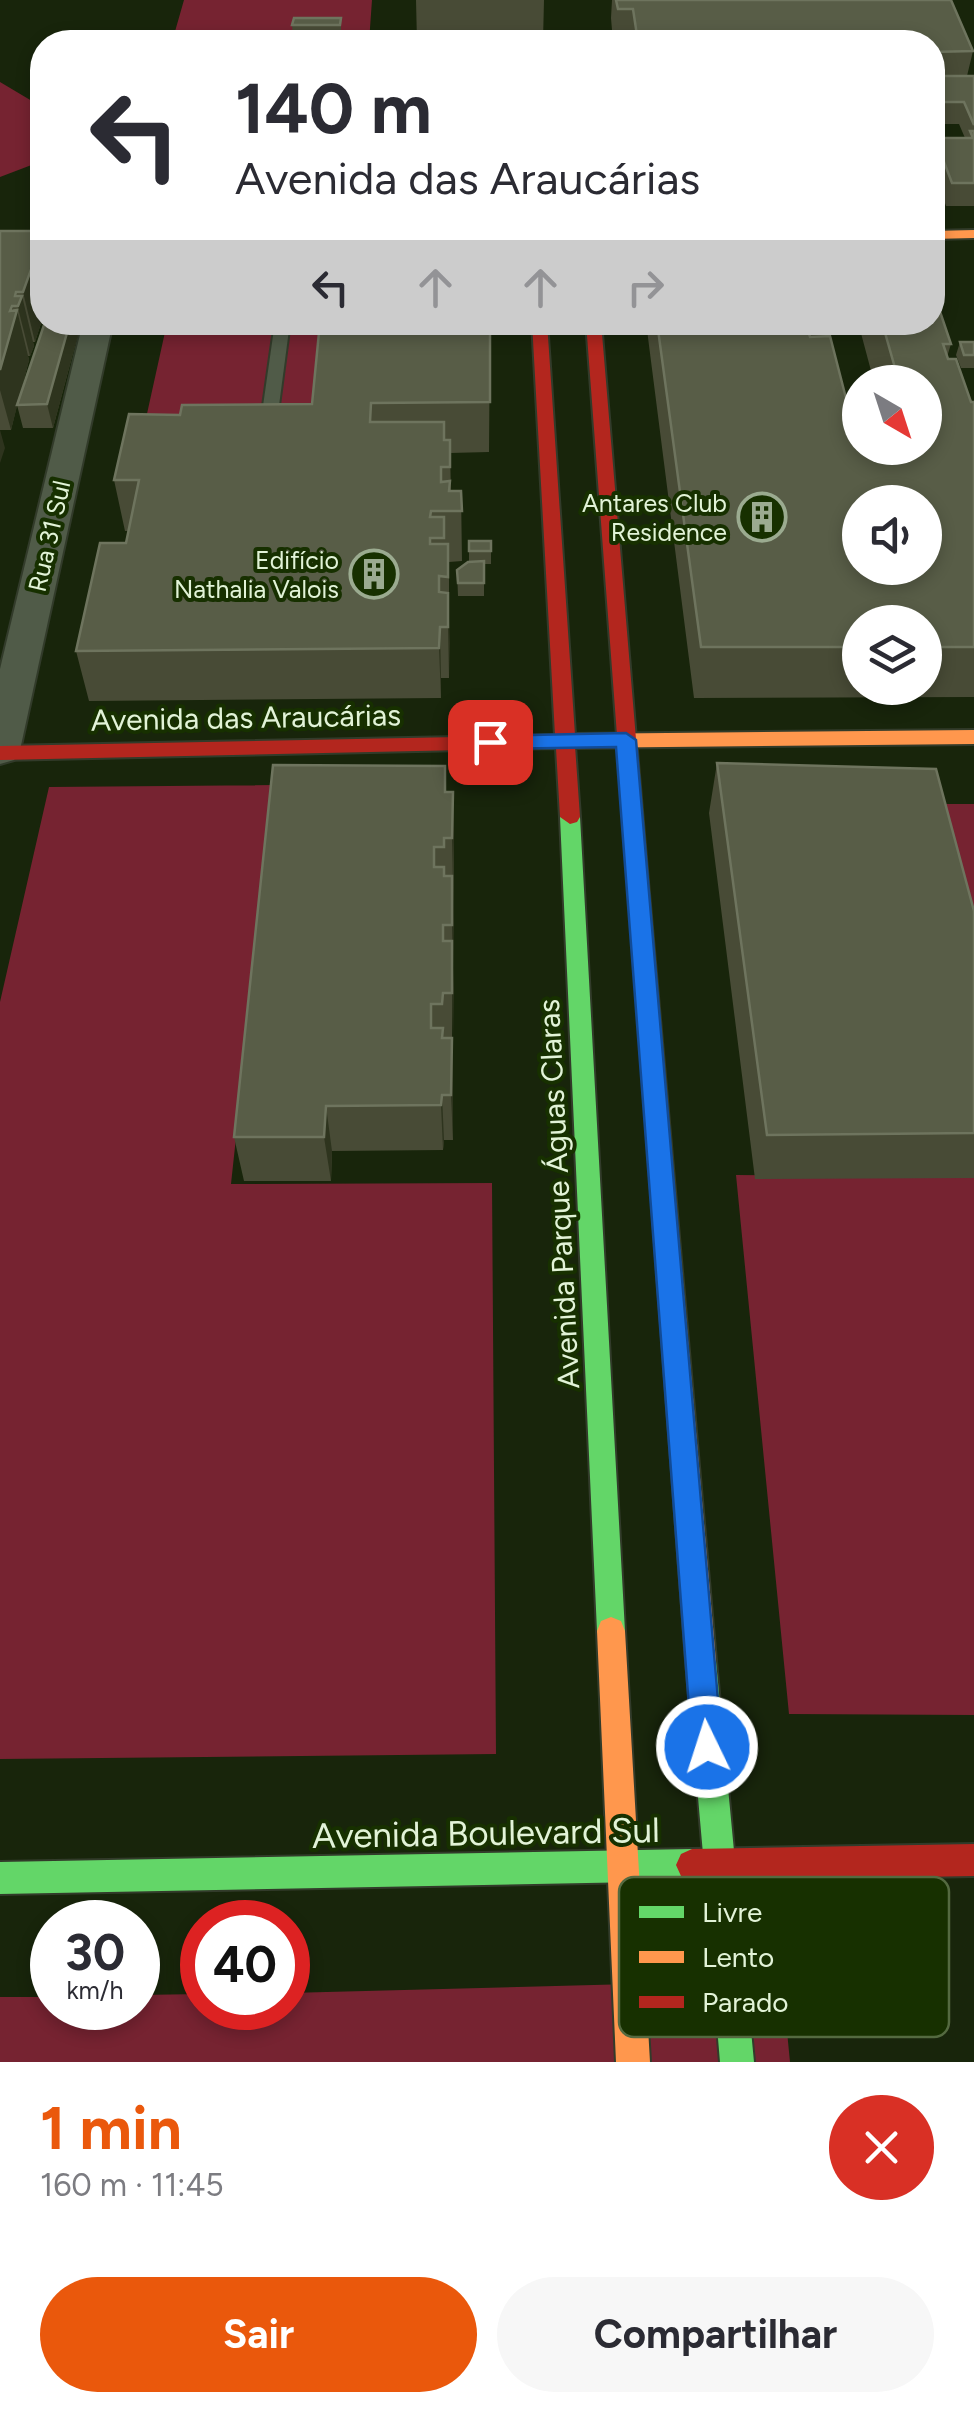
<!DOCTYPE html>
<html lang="pt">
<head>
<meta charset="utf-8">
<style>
  body { margin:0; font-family:Figtree,sans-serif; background:#f7f7f7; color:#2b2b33; height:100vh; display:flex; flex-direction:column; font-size:38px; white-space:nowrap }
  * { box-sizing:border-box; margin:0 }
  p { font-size:32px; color:#7c7c81 }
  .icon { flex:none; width:55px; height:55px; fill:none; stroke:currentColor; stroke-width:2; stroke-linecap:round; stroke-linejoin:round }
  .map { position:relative; height:2062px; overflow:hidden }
  .panel { display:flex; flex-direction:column; background:#fff; flex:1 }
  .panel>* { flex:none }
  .top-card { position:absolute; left:30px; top:30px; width:915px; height:305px; border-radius:40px; box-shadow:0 5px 15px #0003; background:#fff; color:#2b2b33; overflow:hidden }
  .needle { width:65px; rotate:141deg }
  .controls { position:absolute; left:842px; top:365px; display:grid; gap:20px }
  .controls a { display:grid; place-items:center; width:100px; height:100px; border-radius:50%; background:#fff; box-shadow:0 5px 15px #0003; font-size:50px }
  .speed { position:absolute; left:30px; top:1900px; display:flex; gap:20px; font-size:50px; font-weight:700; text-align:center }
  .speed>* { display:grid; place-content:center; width:130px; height:130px; border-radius:50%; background:#fff; box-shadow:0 5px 15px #0003; line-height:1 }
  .speed small { font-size:25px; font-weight:400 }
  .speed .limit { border:15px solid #d22; background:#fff; color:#111 }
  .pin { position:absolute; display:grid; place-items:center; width:85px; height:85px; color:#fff; margin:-42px; border-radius:20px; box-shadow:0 5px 15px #0006 }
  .me { position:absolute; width:110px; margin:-55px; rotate:356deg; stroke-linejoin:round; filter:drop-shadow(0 0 8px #0008) }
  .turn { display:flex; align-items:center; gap:35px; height:210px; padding:0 40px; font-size:45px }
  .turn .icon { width:130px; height:130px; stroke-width:2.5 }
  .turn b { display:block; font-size:70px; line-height:85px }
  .lanes { display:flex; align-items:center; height:95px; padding:0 40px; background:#0003; justify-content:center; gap:50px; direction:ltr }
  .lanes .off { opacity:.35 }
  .round { display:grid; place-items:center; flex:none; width:105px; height:105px; border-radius:52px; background:#f7f7f7 }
  .headline { display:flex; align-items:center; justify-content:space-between; height:170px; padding:0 40px }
  h1 { font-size:60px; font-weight:700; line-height:75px; color:#ea580c }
  .cta { display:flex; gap:20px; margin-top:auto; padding:20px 40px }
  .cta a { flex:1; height:115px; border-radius:60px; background:#ea580c; color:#fff; font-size:40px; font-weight:700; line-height:115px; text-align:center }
  .cta a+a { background:#f7f7f7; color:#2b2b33 }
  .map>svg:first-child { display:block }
  .green { fill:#762331 }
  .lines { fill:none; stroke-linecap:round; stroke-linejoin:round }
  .lane-casing { stroke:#323b2a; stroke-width:4 }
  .street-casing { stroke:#323b2a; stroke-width:4 }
  .fast-casing { stroke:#323b2a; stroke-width:4 }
  .slow-casing { stroke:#323b2a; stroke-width:4 }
  .jam-casing { stroke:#323b2a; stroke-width:4 }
  .lane { fill:#505b48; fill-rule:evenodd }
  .street { fill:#505b48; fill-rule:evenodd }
  .fast { fill:#63d668; fill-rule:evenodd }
  .slow { fill:#ff974d; fill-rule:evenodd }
  .jam { fill:#b3261e; fill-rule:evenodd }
  .wall { fill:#484b36; fill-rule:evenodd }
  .shaded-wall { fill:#2e341e }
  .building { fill:#585d47; stroke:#6e745e; stroke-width:2.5; fill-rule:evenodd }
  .route { fill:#1a73e8; stroke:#114b97; stroke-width:2.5 }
  .labels { text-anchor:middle; stroke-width:8; stroke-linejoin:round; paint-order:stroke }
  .far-poi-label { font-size:25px; fill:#e2f3d7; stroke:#173000; text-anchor:end }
  .far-street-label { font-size:25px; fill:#e2f3d7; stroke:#173000 }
  .street-label { font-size:30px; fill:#e2f3d7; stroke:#173000 }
  .near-street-label { font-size:35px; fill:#e2f3d7; stroke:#173000 }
  .key { fill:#173000; stroke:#546a40; stroke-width:2.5 }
  .key-label { font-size:28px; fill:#e2f3d7 }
</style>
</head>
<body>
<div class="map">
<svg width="974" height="2062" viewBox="0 0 974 2062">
  <rect width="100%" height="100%" fill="#18250b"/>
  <!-- green -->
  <path class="green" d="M184,0H372L369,42H172Z
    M0,82L42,107V161L0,177Z
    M167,323H321L308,449L139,450Z
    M274,785L231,1184L492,1183L496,1754L0,1759V1002L49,787Z
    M935,804H974V980Z
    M736,1175L974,1177V1715L789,1714Z
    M782,1980L790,2062H0V1997H52V2008H138V1995L202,1994V2008H288V1993Z"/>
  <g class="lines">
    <!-- lane casing -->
    <g class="lane-casing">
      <path id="lane" d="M275,322H290L278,413L270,418L262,413Z"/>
    </g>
    <!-- street casing -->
    <g class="street-casing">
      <path id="street" d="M83,322H113L20,750L14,760L0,764V669Z"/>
    </g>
    <!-- fast casing -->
    <g class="fast-casing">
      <path id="fast" d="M570,810L580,817L625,1631L621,1641L611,1645L601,1641L597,1631L560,817Z
        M701,1646L711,1651L716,1661L754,2062H720L704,1873L692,1881L0,1894V1862L692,1849L703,1854L686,1661L691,1651Z"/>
    </g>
    <!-- slow casing -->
    <g class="slow-casing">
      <path id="slow" d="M974,230V238L932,239V231Z
        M974,730V744L571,748L561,741L571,734Z
        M638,874L648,882L716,1661L711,1671L701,1676L691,1671L686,1661L628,882Z
        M611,1617L621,1621L625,1631L650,2062H616L597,1631L601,1621Z"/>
    </g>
    <!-- jam casing -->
    <g class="jam-casing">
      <path id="jam" d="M532,322H547L575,735L581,741L575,746L580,817L577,822L570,824L560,817L556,748L0,760V746L555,735Z
        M586,322H601L648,882L638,890L628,882Z
        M974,1844V1876L692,1881L681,1876L676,1865L681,1854L692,1849Z"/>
    </g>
    <!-- lane -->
    <use href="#lane" class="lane"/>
    <!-- street -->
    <use href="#street" class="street"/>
    <!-- fast -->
    <use href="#fast" class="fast"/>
    <!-- slow -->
    <use href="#slow" class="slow"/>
    <!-- jam -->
    <use href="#jam" class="jam"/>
  </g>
  <!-- wall -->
  <path class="wall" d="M416,0H544L543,41L417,42Z
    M612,0H951L973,51L967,76H974V206H946L932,167V149L935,138H965L959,124H932V42H613L611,18Z
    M341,18V36L293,37L292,25Z
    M0,231H42V320L35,342H33L34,346L30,356H28L29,360L18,402L45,322H79L80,327L53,428H23L17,405L11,430H0Z
    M490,322L489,452L450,453L451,491H461L462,561L449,562V678H441V698L89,701L76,651L126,543L129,531H125L114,480L180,415L312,404Z
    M646,322H826L827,328L826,336L860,448L925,382H874L858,322H932L951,344L947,357L971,402H974V697L694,698ZM860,622H925V688H860Z
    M960,342H974V368H961L956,355Z
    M469,541H491V564H484V596H458L457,570L469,562Z
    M717,763L974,911V1178L755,1179L709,813Z
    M445,792H453L454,842L452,1040L453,1140H444L443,1150L332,1151L331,1181H244L234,1137Z"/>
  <!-- shaded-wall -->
  <path class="shaded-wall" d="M42,239V320L35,342L23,292Z
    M16,292L19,304L22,296L34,346L30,356L15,296Z
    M12,306L15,319L17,310L29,360L11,430L0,390V370Z
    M70,322H79L80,327L53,428L47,404Z
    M0,430L5,448L0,463Z
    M448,593L450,643L449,678L448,627Z
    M440,627L441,678V698L439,648Z
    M453,792L454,842L453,887L452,838Z
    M452,876L454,924L453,973L452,925Z
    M452,941L454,989L453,1040L452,993Z
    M452,1038L453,1084V1140L451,1095Z
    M442,1095L444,1140L443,1150L441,1105Z
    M326,1106L332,1151L331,1181L324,1137Z"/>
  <!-- building -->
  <path class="building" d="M616,0H951L973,51L932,52V42H638L633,9H618Z
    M294,18H341L340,25H292Z
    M932,76H974V125L964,102H932Z
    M970,131H974V183H952L935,138H973Z
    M0,231H42V239L23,292H16L15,296H22L18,306H12L10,311L17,310L0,370Z
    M932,288L951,344H943L948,359H956L971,402H974V647H925V622H860V647H701L657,322H826L827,328H807L810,337L830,336L847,402H860V448H925V382H899L882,322H932ZM860,502H925V568H860Z
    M45,322H70L47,404L17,405Z
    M320,322H490V402L371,403L370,422H444V440H450V467H441V482L450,481L449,491H461L462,511H431L430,517H444V538H430V544H448V577L439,576V592L448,593V627H440L439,648L76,651L100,543H126L139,480H114L129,414L180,415L182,405L312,404Z
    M960,342H974V355H964Z
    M469,541H491V551H469Z
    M484,561V583H458L457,570L468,562Z
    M717,763L936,769L974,911V1133L767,1135Z
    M273,765L445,766V792H453L452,838H444V847H434V867H444V876H452V925H443V941H452V993H443L442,1004H431V1028H443L442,1038H452L451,1095H442L441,1105L326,1106L324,1137H234Z"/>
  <!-- route -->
  <path class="route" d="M626,733L636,740L722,1747L718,1758L707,1762L696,1758L692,1747L616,747L490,749L480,742L490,736Z"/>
  <!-- icons -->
  <defs>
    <g id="building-ring" transform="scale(2.5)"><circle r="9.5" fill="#173000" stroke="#9bab90" stroke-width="1.5"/><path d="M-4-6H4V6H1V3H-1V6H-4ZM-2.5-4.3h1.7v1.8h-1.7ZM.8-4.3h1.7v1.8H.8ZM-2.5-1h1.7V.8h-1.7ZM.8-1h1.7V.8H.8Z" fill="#9bab90"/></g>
  </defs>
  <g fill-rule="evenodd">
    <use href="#building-ring" x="762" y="517"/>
    <use href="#building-ring" x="374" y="574"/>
  </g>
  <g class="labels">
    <!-- far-poi labels -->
    <g class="far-poi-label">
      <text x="727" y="512">Antares Club<tspan x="727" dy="29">Residence</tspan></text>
      <text x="339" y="569">Edifício<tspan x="339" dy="29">Nathalia Valois</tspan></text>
    </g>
    <!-- far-street labels -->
    <g class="far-street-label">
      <text transform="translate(49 536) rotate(-77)" y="9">Rua 31 Sul</text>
    </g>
    <!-- street labels -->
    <g class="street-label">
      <text transform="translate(246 718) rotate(-1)" y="10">Avenida das Araucárias</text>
      <text transform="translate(559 1194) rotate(-93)" y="10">Avenida Parque Águas Claras</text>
    </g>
    <!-- near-street labels -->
    <g class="near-street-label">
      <text transform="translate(486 1833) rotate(-1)" y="12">Avenida Boulevard Sul</text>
    </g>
  </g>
  <!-- legend -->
  <rect x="619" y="1877" width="330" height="160" rx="15" class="key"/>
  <rect x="639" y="1906" width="45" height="12" fill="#63d668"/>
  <rect x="639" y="1951" width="45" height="12" fill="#ff974d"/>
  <rect x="639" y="1996" width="45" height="12" fill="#b3261e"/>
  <g class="key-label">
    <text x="702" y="1922">Livre</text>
    <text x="702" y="1967">Lento</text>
    <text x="702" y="2012">Parado</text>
  </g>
</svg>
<div class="controls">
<a><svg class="needle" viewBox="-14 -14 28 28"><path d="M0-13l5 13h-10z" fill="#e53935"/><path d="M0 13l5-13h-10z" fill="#7c7c81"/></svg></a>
<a><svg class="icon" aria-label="sound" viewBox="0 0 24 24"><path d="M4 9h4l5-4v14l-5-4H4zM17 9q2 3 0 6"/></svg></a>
<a><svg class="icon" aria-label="layers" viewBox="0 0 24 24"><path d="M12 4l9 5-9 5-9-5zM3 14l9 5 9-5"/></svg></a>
</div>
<div class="speed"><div>30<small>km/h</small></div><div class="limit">40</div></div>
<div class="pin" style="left:490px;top:742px;background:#d93025"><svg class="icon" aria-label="arrive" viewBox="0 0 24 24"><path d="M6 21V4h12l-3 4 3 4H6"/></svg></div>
<svg class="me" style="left:707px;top:1747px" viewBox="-20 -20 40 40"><circle r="17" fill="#1a73e8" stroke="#fff" stroke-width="3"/><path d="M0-11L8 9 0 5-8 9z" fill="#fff"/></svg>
<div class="top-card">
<div class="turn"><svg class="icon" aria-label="left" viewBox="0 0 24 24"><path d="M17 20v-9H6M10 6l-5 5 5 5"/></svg><div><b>140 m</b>Avenida das Araucárias</div></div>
<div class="lanes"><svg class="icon" aria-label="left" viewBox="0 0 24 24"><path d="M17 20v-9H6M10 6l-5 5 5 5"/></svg><svg class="icon off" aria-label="ahead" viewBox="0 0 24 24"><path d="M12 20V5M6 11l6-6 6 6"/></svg><svg class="icon off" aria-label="ahead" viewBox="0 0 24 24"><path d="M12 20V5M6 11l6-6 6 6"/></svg><svg class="icon off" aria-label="right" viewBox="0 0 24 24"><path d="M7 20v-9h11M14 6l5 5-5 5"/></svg></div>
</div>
</div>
<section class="panel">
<div class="headline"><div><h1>1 min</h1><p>160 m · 11:45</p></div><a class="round" style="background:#d93025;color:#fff"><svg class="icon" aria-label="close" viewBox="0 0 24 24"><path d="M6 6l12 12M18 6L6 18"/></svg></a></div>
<div class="cta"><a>Sair</a><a>Compartilhar</a></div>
</section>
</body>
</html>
